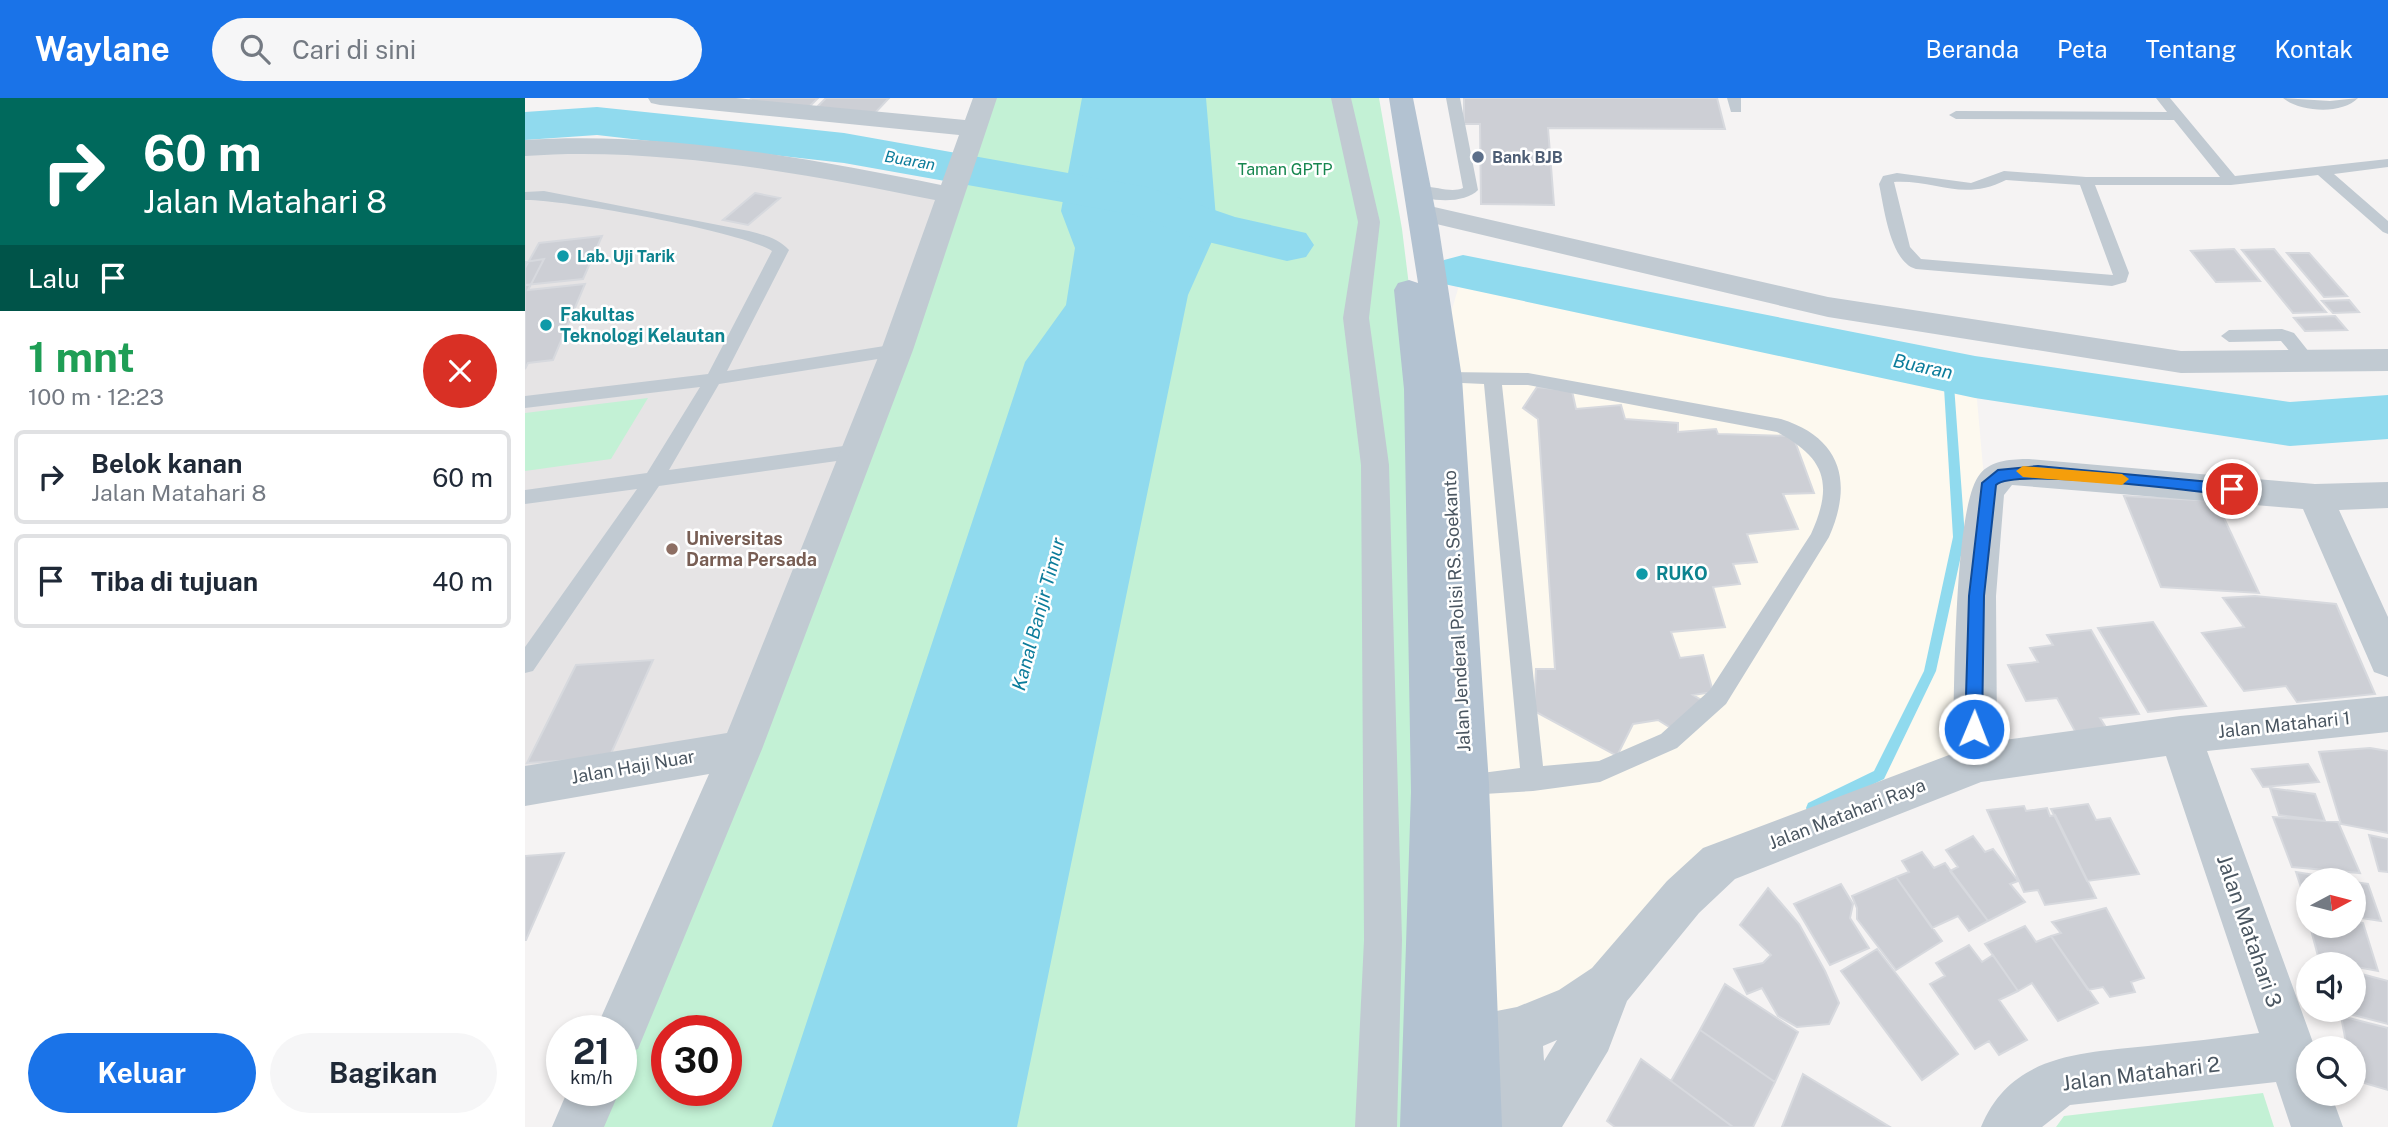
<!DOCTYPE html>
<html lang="id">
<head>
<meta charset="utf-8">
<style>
  body { margin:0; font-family:"Public Sans",sans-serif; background:#f6f6f7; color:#1f2937; height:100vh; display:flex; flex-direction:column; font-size:26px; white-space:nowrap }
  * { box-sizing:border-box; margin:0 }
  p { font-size:23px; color:#747a83 }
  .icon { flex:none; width:38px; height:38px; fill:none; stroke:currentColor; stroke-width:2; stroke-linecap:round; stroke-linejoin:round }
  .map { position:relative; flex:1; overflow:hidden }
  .sheet { display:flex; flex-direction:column; background:#fff; width:525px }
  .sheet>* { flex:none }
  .top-card { background:#00695c; color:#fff; overflow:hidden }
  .needle { width:46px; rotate:83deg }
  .buttons { position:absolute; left:1771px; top:770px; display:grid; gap:14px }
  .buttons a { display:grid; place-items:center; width:70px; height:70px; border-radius:50%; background:#fff; box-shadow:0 4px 10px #0003; font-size:35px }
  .speed { position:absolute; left:21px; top:917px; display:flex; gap:14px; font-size:35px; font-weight:700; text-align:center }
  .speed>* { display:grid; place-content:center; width:91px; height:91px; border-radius:50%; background:#fff; box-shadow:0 4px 10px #0003; line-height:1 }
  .speed small { font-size:18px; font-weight:400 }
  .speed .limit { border:10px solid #d22; background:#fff; color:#111 }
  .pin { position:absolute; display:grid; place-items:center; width:60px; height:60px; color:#fff; margin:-30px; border:4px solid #fff; border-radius:50%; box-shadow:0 2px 7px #0007 }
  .me { position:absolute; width:77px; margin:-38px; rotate:1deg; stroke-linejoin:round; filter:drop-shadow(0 0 5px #0008) }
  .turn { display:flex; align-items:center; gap:24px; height:147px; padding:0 28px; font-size:32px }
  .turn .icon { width:91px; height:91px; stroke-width:2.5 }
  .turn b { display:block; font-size:49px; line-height:60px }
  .then { display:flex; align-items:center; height:66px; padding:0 28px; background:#0003; gap:14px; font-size:26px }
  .round { display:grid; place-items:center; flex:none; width:74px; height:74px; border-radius:37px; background:#f6f6f7 }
  .summary { display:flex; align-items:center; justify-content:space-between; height:119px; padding:0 28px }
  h1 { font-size:42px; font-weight:700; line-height:52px; color:#1e9e55 }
  .primary-button { display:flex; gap:14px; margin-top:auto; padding:14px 28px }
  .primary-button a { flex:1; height:80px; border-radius:42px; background:#1a73e8; color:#fff; font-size:28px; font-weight:700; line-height:80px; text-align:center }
  .primary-button a+a { background:#f6f6f7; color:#1f2937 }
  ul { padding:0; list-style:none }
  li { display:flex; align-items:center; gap:21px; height:94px; margin:0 14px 10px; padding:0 14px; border:4px solid #e0e1e3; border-radius:10px }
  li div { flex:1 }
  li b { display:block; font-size:26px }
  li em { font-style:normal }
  header { display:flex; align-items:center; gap:42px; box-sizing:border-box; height:98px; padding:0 35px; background:#1a73e8; color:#fff }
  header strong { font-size:33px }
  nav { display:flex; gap:38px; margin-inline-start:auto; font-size:24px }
  .search { width:490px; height:63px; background:#f6f6f7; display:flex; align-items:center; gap:18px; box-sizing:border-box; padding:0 24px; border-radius:38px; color:#747a83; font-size:26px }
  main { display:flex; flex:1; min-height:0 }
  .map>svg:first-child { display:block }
  .commercial { fill:#fdf9ef }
  .education { fill:#e6e4e5 }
  .green { fill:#c3f1d5; fill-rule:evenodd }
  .water { fill:#90daee }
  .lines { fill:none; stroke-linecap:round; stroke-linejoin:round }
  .stream { fill:#90daee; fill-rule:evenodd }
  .river { fill:#90daee; fill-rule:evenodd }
  .building { fill:#cdcfd5; stroke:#d7d9de; stroke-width:2 }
  .service { fill:#c1cad2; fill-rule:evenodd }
  .pedestrian { fill:#c1cad2; fill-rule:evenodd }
  .minor { fill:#c1cad2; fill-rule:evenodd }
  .primary { fill:#b3c2d1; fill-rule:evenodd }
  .route { fill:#1a73e8; stroke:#114b97; stroke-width:2 }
  .slow { fill:#f59e0b }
  .service-dot { fill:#5c6f8a; stroke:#fff; stroke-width:2.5 }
  .culture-dot { fill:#0f9aa8; stroke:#fff; stroke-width:2.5 }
  .education-dot { fill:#8d6e63; stroke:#fff; stroke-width:2.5 }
  .labels { text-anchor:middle; stroke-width:5; stroke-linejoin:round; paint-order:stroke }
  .far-service-label { font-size:16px; font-weight:bold; fill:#4e5e75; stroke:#fff; text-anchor:start }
  .far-water-label { font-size:16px; font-style:italic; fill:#0c7c9b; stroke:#fff }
  .far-park-label { font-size:16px; fill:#17864f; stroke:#fff }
  .far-culture-label { font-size:16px; font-weight:bold; fill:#0d838f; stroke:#fff; text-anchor:start }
  .culture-label { font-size:18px; font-weight:bold; fill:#0d838f; stroke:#fff; text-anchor:start }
  .education-label { font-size:18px; font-weight:bold; fill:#785e54; stroke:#fff; text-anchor:start }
  .street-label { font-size:18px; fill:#4a5661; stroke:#fff }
  .water-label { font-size:19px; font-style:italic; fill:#0c7c9b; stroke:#fff }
  .near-street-label { font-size:21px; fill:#4a5661; stroke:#fff }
</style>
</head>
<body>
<header>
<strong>Waylane</strong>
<div class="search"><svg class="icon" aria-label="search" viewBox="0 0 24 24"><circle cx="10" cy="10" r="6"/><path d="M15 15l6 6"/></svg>Cari di sini</div>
<nav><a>Beranda</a><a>Peta</a><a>Tentang</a><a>Kontak</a></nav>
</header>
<main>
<section class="sheet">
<div class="top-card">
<div class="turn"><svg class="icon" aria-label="right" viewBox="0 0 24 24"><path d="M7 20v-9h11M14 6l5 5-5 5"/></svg><div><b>60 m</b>Jalan Matahari 8</div></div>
<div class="then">Lalu<svg class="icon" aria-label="arrive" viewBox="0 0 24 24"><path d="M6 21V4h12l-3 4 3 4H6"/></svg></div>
</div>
<div class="summary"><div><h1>1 mnt</h1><p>100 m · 12:23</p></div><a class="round" style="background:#d93025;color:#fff"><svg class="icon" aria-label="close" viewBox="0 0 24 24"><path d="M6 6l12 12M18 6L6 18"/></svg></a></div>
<ul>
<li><svg class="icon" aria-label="right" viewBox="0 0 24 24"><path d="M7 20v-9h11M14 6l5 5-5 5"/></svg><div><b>Belok kanan</b><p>Jalan Matahari 8</p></div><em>60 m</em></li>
<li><svg class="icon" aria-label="arrive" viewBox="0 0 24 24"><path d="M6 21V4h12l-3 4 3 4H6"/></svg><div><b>Tiba di tujuan</b></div><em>40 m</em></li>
</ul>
<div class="primary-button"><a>Keluar</a><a>Bagikan</a></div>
</section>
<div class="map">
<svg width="1863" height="1029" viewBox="0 0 1863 1029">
  <rect width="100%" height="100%" fill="#f5f3f3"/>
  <!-- commercial -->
  <path class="commercial" d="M938,174L1450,279L1461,403L1451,655L1194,765L1084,887L951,942L917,245Z"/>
  <!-- education -->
  <path class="education" d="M0,50L131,53L424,97L216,651L0,693Z"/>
  <!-- green -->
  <path class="green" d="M460,0H854L877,131L889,228L901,1029H53L69,992H96V933ZM142,933H201V992H142Z
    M123,300L86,361L0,373V315Z
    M1738,995L1749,1029H1531L1539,1018Z"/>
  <!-- water -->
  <path class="water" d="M557,0H681L692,132L663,197L492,1029H247L500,264L541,207L550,150L536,113Z"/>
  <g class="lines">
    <!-- stream -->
    <path class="stream" d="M1423,270L1428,273L1440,439L1411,573L1359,681L1288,716L1283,715L1281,710L1283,705L1349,673L1399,573L1428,439L1418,273Z"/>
    <!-- river -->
    <path class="river" d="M72,9L319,35L622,89L710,119L781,135L789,147L781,159L762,163L675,142L610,117L319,65L72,37L0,42V14Z
      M938,157L1450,258L1765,304L1863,297V341L1765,348L1450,300L919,186L911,174L919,162Z"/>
  </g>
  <!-- building -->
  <path class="building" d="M227,0H293L283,10L222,5Z
    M301,0H364L349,16L290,11Z
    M939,0H1192L1200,31L1023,30L1029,107L956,106L955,26H939Z
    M230,95L255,100L223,127L198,122Z
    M77,138L58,181L0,187V170L14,145Z
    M1709,151L1735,183L1691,184L1666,153Z
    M1749,151L1801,214L1768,215L1717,152Z
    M1762,155H1784L1822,198L1799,199Z
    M19,161L3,192L60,186L28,262L3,265L0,271V164Z
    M19,161L3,192L60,186L28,262L3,265L0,271V164Z
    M1824,202L1834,214L1808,215L1797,203Z
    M1810,218L1822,232L1780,233L1769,220Z
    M1012,289L1047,293L1051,311L1096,307L1100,321L1153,325V334L1191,331L1193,336L1268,338L1289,395L1258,396L1273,431L1222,436L1232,464L1208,466L1215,486L1188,489L1200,529L1146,534L1155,560L1178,557L1188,594L1168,597L1178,603L1146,630L1133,622L1108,626L1092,658L1009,613L1011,571H1030L1013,321L998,310Z
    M1599,398L1691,403L1734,495L1636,489Z
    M1730,498L1811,506L1850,596L1772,604L1761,588L1719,593L1677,535L1719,529L1698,500Z
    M1628,524L1681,608L1623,614L1573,530Z
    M1566,532L1614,616L1575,620L1582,631L1551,635L1532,600L1501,603L1483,567L1513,564L1505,550L1528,547L1522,537Z
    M128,562L84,660L2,665L51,567Z
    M1845,650L1863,653V735L1816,726L1794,654Z
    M1783,666L1794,684L1738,689L1727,671Z
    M1745,690L1790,696L1800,723L1754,717Z
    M1563,706L1571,722L1585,720L1614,776L1562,783L1526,711Z
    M1499,708L1501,713L1522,710L1525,718L1530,717L1571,800L1520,807L1513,792L1499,794L1462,712Z
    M1748,719L1813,724L1835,775L1767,769Z
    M1844,737L1863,741V774L1854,773Z
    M1448,738L1460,754L1468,751L1493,783L1485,786L1500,804L1463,823L1425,773L1433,769L1421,752Z
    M1397,754L1409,770L1420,765L1463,823L1444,833L1433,818L1407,830L1371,779L1384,774L1377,763Z
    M39,755L1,842H0V758Z
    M1771,774L1820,782H1783V811Z
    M1371,779L1417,843L1371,872L1332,821V810L1327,798Z
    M1829,784L1843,786L1856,823L1829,819Z
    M1316,786L1328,806L1325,820L1344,850L1305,867L1269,806Z
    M1243,790L1274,826L1300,873L1314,905L1304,926L1272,929L1253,918L1237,890L1222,896L1209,871L1238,865L1246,857L1215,827Z
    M1581,810L1619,880L1606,884L1610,894L1585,899L1578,889L1563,892L1526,838L1536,835L1527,824Z
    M1829,823L1838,825L1853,873L1794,862L1785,828H1829Z
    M1500,828L1511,844L1526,838L1573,905L1533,923L1507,885L1493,893L1460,846Z
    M1444,847L1457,864L1468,857L1493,893L1474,902L1502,942L1474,957L1464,943L1450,951L1405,886L1420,878L1411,865Z
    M1352,851L1433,956L1397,982L1316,873Z
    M1829,874L1863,883V926L1813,913L1829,912Z
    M1200,886L1273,934L1250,984L1175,932Z
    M1816,918L1863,930V992L1829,982V950H1822Z
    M1175,932L1250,984L1228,1029H1208L1146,983Z
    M1116,961L1146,983L1208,1029H1090L1082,1023Z
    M1278,976L1365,1029H1257Z"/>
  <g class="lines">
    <!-- service -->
    <path class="service" d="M921,0H935L953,92C940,106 901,105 887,93C900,82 922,97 938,90Z
      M1202,0H1216V14H1206Z
      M1631,0H1645L1710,78L1863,61V69L1809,76L1863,123V136L1858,134L1793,77L1706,87H1570L1604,175L1601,184L1587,188L1391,171C1365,164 1359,109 1354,86L1358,78L1372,75L1446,85L1479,73L1561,79H1695L1649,22L1431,21L1424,17L1431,13L1642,14ZM1481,82L1555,87L1588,177L1396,161L1385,149L1369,84C1413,82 1437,104 1481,82Z
      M1758,0L1805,3L1833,0C1817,17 1775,14 1758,0Z
      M19,93L224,133C239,137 253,140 264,152L202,273L372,246L381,252L372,258L194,286L144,372L333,346L342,353L333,360L134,388L8,573L0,575V549L112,391L0,406V392L122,375L175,289L0,310V298L183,276L247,153C220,134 37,101 0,102V94Z
      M1757,231L1769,235L1792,264L1789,268H1777L1756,243L1704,244L1696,238L1704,232Z
      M921,274L1003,275L1256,321C1317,340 1328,385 1304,439L1201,606L1152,650L1075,684L1008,693L942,697L934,694L930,686L934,678L995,670L959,286L915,284L912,280ZM977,287H1003L1252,334C1300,360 1309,385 1286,436L1185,592L1136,636L1074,663L1018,668Z"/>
    <!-- pedestrian -->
    <path class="pedestrian" d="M806,0H826L855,124L844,220L864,367L877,842L872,1029H830L839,842L836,367L818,220L833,124Z"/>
    <!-- minor -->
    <path class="minor" d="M123,0H211L440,22L448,0H472L388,252L237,651L113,951L96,957V933H70L184,676L0,708V668L202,635L356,252L410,102C282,76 132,48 0,58V42C136,33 283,60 416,87L434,37L135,7L126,5Z
      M896,106L1303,199L1656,253L1863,251V273L1656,275L1303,219L886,120L882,114L886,108Z
      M1504,361L1790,386L1863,384V410L1814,412L1863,519V579L1849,574L1778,411L1487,387L1479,397L1471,498L1472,643L1655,618L1863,598V634L1682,653L1790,950H1783V996H1806L1818,1029H1766L1751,984L1545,1007L1517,1029H1456C1486,956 1556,955 1623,948C1660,944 1697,940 1734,935L1641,658L1456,684L1210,781L1174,815L1102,903L1083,953L1037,1029H972L969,963L951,967L933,960L926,942L933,924L951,917L992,909L1034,892L1067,870L1142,783L1178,750L1432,654L1428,635C1430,587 1429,406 1455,376C1466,362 1488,361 1504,361ZM1032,942L1019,963L1018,948Z
      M43,992H95L79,1029H27Z"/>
    <!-- primary -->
    <path class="primary" d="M864,0H888L914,131L937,280L964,686L977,1029H875L886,694L879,291L869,192L873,185L884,182L893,185Z"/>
  </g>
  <!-- route -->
  <path class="route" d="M1513,368L1707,386L1714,391L1707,397C1672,394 1490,369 1471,387L1459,498L1457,631L1449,639L1440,631L1444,498L1457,385L1473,372Z"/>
  <!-- slow -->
  <path class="slow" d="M1498,368L1597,376L1604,381L1597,387L1498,379L1491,373Z"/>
  <!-- markers -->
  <circle class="service-dot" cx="953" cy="59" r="7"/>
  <g class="culture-dot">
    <circle cx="38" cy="158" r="7"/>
    <circle cx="21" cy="227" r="7"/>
    <circle cx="1117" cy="476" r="7"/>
  </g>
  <circle class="education-dot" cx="147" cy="451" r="7"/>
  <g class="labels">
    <!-- far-service labels -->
    <g class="far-service-label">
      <text x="967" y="65">Bank BJB</text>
    </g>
    <!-- far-water labels -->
    <g class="far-water-label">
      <text transform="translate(385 62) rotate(10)" y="6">Buaran</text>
    </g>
    <!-- far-park labels -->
    <g class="far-park-label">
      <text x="760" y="77">Taman GPTP</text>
    </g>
    <!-- far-culture labels -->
    <g class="far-culture-label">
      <text x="52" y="164">Lab. Uji Tarik</text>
    </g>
    <!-- culture labels -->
    <g class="culture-label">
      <text x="35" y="223">Fakultas<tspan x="35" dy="21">Teknologi Kelautan</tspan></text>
      <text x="1131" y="482">RUKO</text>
    </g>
    <!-- education labels -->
    <g class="education-label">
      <text x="161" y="447">Universitas<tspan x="161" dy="21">Darma Persada</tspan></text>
    </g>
    <!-- street labels -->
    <g class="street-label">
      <text transform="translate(932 513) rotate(-93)" y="6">Jalan Jenderal Polisi RS. Soekanto</text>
      <text transform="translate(1759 627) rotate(-6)" y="6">Jalan Matahari 1</text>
      <text transform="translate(108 669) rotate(-10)" y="6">Jalan Haji Nuar</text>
      <text transform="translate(1322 716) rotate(-21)" y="6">Jalan Matahari Raya</text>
    </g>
    <!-- water labels -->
    <g class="water-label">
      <text transform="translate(1398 268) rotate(12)" y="7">Buaran</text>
      <text transform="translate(513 516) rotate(-75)" y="7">Kanal Banjir Timur</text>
    </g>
    <!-- near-street labels -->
    <g class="near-street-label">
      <text transform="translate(1724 833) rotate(71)" y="7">Jalan Matahari 3</text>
      <text transform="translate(1616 976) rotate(-7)" y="7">Jalan Matahari 2</text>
    </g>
  </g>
</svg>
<div class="buttons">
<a><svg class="needle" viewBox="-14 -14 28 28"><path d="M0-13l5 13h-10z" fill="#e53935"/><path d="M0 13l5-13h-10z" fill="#747a83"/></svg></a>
<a><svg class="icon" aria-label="sound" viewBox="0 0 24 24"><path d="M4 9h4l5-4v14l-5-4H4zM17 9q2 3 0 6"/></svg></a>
<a><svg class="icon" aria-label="search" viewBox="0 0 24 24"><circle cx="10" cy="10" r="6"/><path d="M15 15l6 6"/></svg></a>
</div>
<div class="speed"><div>21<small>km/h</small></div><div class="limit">30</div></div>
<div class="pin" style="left:1707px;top:391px;background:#d93025"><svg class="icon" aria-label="arrive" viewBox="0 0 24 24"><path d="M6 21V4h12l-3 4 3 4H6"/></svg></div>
<svg class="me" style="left:1449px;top:631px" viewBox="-20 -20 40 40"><circle r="17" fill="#1a73e8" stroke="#fff" stroke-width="3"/><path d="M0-11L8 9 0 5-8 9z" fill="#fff"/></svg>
</div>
</main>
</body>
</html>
